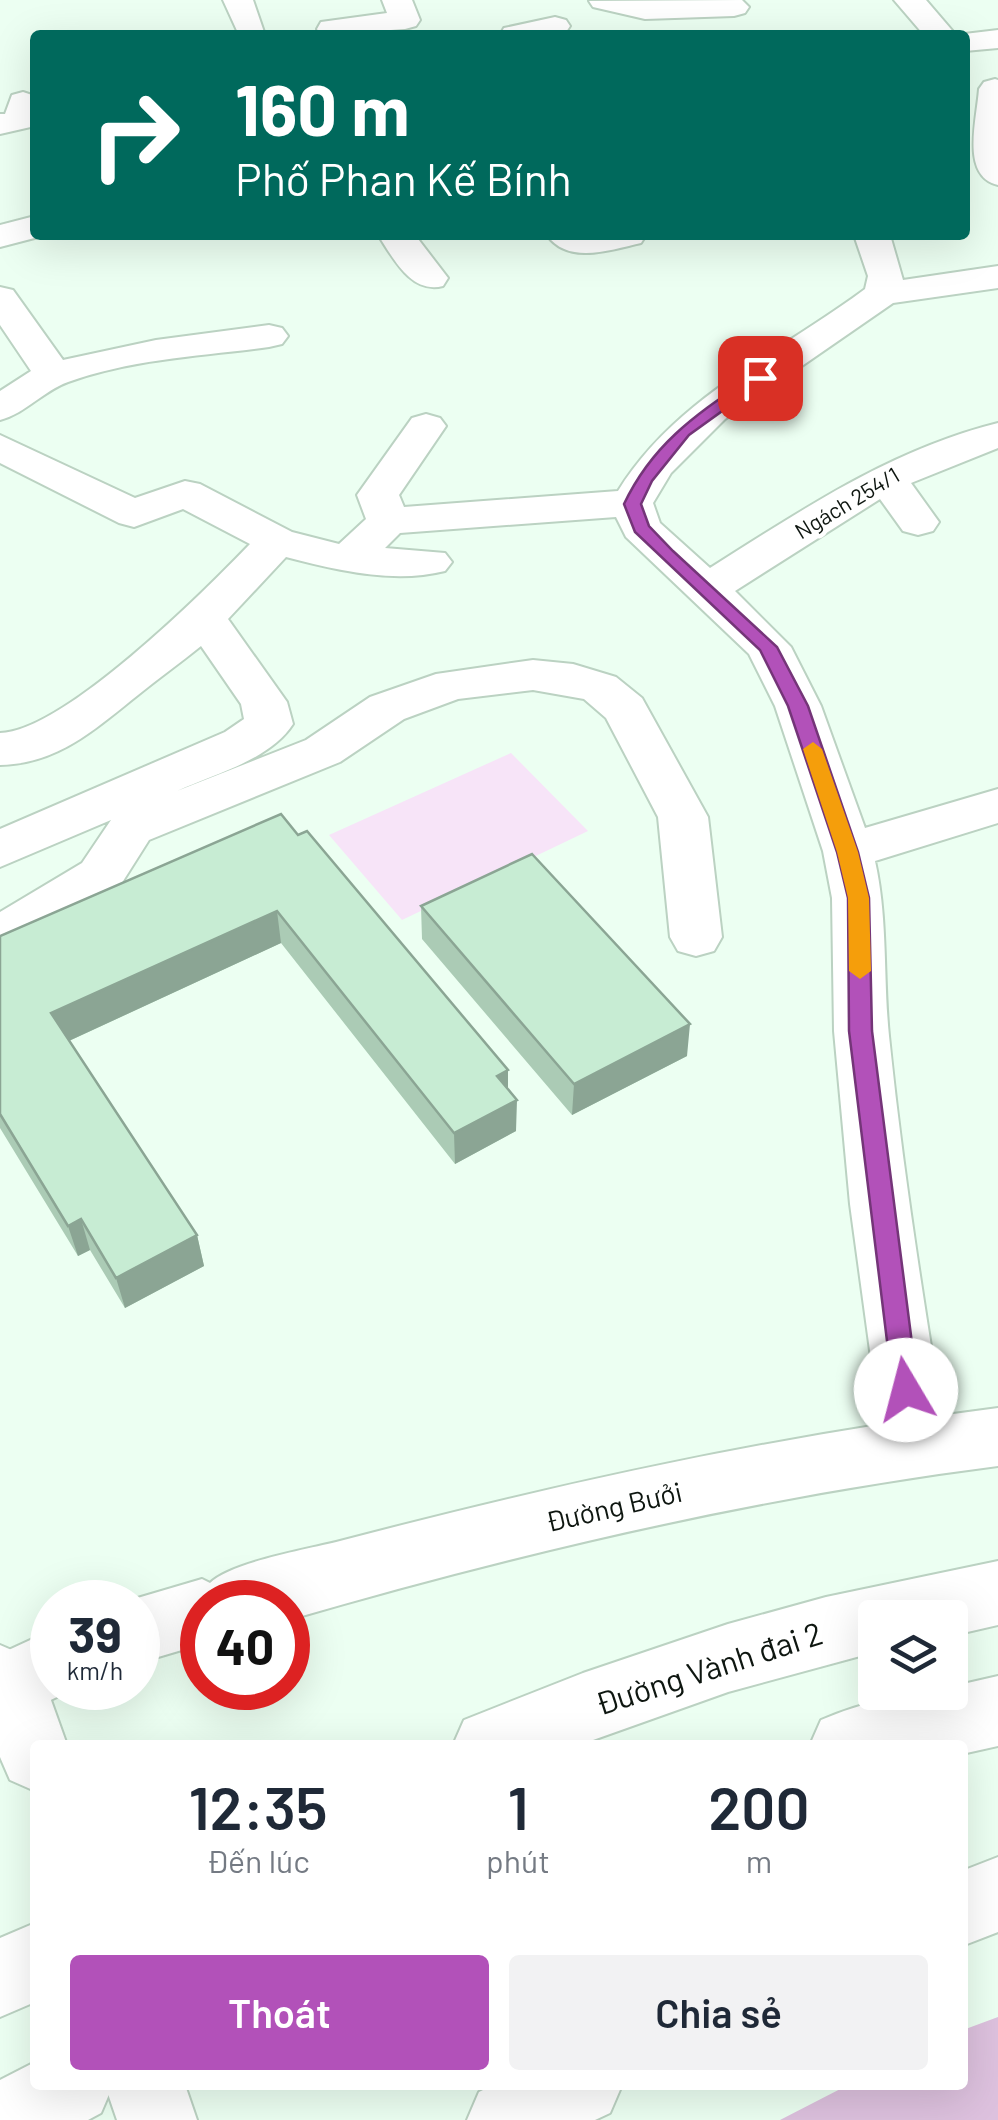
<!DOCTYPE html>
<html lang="vi">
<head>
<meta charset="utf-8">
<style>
  body { margin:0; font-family:Barlow,sans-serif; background:#f2f2f3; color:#1f2937; height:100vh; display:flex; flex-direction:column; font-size:38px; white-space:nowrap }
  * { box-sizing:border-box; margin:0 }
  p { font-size:32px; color:#747a83 }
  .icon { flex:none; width:55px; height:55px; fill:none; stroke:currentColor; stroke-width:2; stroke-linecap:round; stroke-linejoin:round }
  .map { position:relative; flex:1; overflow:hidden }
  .panel { position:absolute; left:30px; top:1740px; width:938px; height:350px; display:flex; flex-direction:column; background:#fff; border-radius:10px; box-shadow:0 10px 40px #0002 }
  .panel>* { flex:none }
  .guide { position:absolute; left:30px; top:30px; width:940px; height:210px; border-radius:10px; box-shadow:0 10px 40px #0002; background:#00695c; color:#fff; overflow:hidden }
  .tools { position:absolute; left:858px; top:1600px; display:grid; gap:20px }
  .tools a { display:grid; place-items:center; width:110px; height:110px; border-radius:10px; background:#fff; box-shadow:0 10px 40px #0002; font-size:50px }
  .speed { position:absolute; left:30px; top:1580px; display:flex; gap:20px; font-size:50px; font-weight:700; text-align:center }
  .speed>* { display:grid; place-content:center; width:130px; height:130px; border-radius:50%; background:#fff; box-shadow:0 10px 40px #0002; line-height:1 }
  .speed small { font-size:25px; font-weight:400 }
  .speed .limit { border:15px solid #d22; background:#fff; color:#111 }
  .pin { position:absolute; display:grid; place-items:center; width:85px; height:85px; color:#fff; margin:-42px; border-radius:20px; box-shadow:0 5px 15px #0006 }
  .me { position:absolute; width:110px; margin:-55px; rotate:352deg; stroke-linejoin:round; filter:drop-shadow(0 0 8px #0008) }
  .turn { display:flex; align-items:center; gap:35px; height:210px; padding:0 40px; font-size:45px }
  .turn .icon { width:130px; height:130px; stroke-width:2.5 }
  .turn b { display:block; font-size:70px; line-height:85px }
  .eta { display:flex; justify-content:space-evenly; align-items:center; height:170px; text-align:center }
  .eta b { font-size:60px; font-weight:600; line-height:70px }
  .cta { display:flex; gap:20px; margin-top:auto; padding:20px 40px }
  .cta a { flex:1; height:115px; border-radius:10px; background:#b251b9; color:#fff; font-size:40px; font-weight:600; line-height:115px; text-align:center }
  .cta a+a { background:#f2f2f3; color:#1f2937 }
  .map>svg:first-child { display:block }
  .green { fill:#f7e4f8 }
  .water { fill:#ddc1de }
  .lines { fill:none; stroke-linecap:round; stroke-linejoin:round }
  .minor-casing { stroke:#bbd2c2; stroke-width:4 }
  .major-casing { stroke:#bbd2c2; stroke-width:4 }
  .highway-casing { stroke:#bbd2c2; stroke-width:4 }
  .minor { fill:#fff; fill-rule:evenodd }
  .major { fill:#fff; fill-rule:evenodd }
  .highway { fill:#fff; fill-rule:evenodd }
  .wall { fill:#abcbb5 }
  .shaded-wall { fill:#8ba594 }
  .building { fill:#c7ecd3; stroke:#8ba594; stroke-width:2.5 }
  .route { fill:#b251b9; stroke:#743578; stroke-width:2.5 }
  .slow { fill:#f59e0b }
  .labels { text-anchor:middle; stroke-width:9; stroke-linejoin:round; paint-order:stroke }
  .far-street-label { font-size:22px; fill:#0e1610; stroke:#fff }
  .street-label { font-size:28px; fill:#0e1610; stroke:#fff }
  .near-street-label { font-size:32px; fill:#0e1610; stroke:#fff }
</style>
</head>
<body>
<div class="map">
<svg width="998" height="2120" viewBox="0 0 998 2120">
  <rect width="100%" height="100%" fill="#ecfff2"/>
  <!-- green -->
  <path class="green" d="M511,753L588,831L402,920L329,835Z"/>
  <!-- water -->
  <path class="water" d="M998,2017V2120H780L848,2085H962L963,2030Z"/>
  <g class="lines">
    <!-- minor casing -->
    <g class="minor-casing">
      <path id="minor" d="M223,0H253L265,35H239Z
        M382,0H412L420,20L416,26L405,29L320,35L317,29L321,22L387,13Z
        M894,0H926L956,35L998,30V48L965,51V35H924Z
        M589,1L742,0L749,7L745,13L734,16L645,19L593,7Z
        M555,17L566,20L570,26L566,32L500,35L504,28Z
        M995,79L998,80V185C960,176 977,119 979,89L984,82Z
        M23,92L35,96V126L0,134V114H5L12,95Z
        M35,216V235H46L0,247V225Z
        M378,235H415L448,278L443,286C411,294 394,259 378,235Z
        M547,235H646L641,243C610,250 568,265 547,235Z
        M854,235H890L903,280L998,266V288L893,303L725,419L671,473L653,503L660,523L710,568C802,510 890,450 998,423V448L911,483L939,522L933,531L918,535L903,531L880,499L735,591L791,647L821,706L865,828L998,789V823L875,861C888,919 883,977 889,1036C903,1174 925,1310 947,1446L938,1467L915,1475L892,1467L883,1446L850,1204L834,1031L832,898L823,851L775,706L749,654L626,537L616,517L400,533L385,548L445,553L452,562L445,571C393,584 336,570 286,557L228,619L287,702L293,724C270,760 214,774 177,791L306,740L370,697L436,674L533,660L573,664L616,677L642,698L708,817L722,937L714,951L696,956L678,951L670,937L658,817L606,718L584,699L533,690L458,699L404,719L340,762L149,840L118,889L74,919L0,954V912L82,863L111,820L0,867V829L225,732L244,719L241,704L201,646C180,663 159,678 138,695C95,729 58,764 0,765V733C63,732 204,592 250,544L183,509L134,527L119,523L0,463V435L135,498L185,481L200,484L292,532L339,544L366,519L357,495L412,418L426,414L440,418L446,426L399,495L404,507L618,491C677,396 778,354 865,289L868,276Z
        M0,287L13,290L63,360L156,340L269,325L282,328L288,336L282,344L269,347C203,356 131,359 68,382C43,391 26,413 0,420V391L31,371L0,325Z
        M0,1645L37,1661L67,1745H35V1791L10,1780L0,1757Z
        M105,2085H185L197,2120H117Z"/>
    </g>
    <!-- major casing -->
    <g class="major-casing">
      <path id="major" d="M998,1408V1466C757,1497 521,1552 288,1620V1602H202V1644L138,1663V1602H124L202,1579L210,1583C231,1562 309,1549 340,1541C557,1484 775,1436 998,1408Z
        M52,1630V1688H76L0,1724V1654Z
        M998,1857V1932L962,1946V1871Z
        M493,2085H622L610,2113L595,2120H467L479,2092Z"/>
    </g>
    <!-- highway casing -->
    <g class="highway-casing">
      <path id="highway" d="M998,1561V1625L950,1636V1618H875V1652L728,1692L579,1745H453L464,1720L583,1673L728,1624L826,1597Z
        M998,1676V1746L962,1754V1745H810L821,1720C861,1703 906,1692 950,1692V1687Z
        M35,1923V2002L0,2017V1938Z
        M35,2062V2085H113L101,2113L88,2120H0V2080Z"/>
    </g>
    <!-- minor -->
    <use href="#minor" class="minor"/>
    <!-- major -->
    <use href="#major" class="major"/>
    <!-- highway -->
    <use href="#highway" class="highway"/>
  </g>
  <!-- wall -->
  <path class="wall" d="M298,835L508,1070V1089L516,1131L455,1164L281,943L69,1041L197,1235L204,1266L125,1308L90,1250L78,1256L0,1128V936Z
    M421,906L687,1056L572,1115L422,939Z"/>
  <!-- shaded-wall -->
  <path class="shaded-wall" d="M277,911L281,943L60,1045L51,1013Z
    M690,1024L687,1056L572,1115L574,1084Z
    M508,1070V1101L497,1076Z
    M517,1100L516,1131L455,1164L454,1133Z
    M81,1219L90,1250L78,1256L68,1226Z
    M197,1235L204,1266L125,1308L116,1278Z"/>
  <!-- building -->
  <path class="building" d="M281,814L298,835L307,831L508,1070L497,1076L517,1100L454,1133L277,911L51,1013L197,1235L116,1278L81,1219L68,1226L0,1114V936Z
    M532,854L690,1024L574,1084L421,906Z"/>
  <!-- route -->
  <path class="route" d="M754,375L768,378L689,435L652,481L641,504L649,526L673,551L777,647L808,706L858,852L869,898L872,1031L918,1390L915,1398L906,1401L896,1398L893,1390L849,1031L848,898L837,852L788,706L760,650L635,532L624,504C654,441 699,413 754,375Z"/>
  <!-- slow -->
  <path class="slow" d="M813,742L822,749L858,852L869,898L871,971L860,979L849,971L848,898L837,852L803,749Z"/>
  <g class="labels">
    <!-- far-street labels -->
    <g class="far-street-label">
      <text transform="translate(847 503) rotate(-31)" y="8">Ngách 254/1</text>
    </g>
    <!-- street labels -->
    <g class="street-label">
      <text transform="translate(614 1507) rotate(-13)" y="10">Đường Bưởi</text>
    </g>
    <!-- near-street labels -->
    <g class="near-street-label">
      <text transform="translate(709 1669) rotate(-18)" y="11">Đường Vành đai 2</text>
    </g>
  </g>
</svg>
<div class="tools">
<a><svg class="icon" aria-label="layers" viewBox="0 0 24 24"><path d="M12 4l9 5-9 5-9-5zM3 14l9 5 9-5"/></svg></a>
</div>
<div class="speed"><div>39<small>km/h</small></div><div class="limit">40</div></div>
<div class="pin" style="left:760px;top:378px;background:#d93025"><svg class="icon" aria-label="arrive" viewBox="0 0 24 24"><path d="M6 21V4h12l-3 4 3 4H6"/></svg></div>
<svg class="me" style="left:906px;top:1390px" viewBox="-20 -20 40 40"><circle r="19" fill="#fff"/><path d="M0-13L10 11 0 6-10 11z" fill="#b251b9"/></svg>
<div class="guide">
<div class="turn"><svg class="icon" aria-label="right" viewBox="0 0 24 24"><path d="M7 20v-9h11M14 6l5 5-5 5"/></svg><div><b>160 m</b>Phố Phan Kế Bính</div></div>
</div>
<section class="panel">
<div class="eta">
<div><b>12:35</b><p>Đến lúc</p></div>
<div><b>1</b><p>phút</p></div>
<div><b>200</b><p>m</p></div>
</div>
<div class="cta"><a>Thoát</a><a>Chia sẻ</a></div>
</section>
</div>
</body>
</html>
